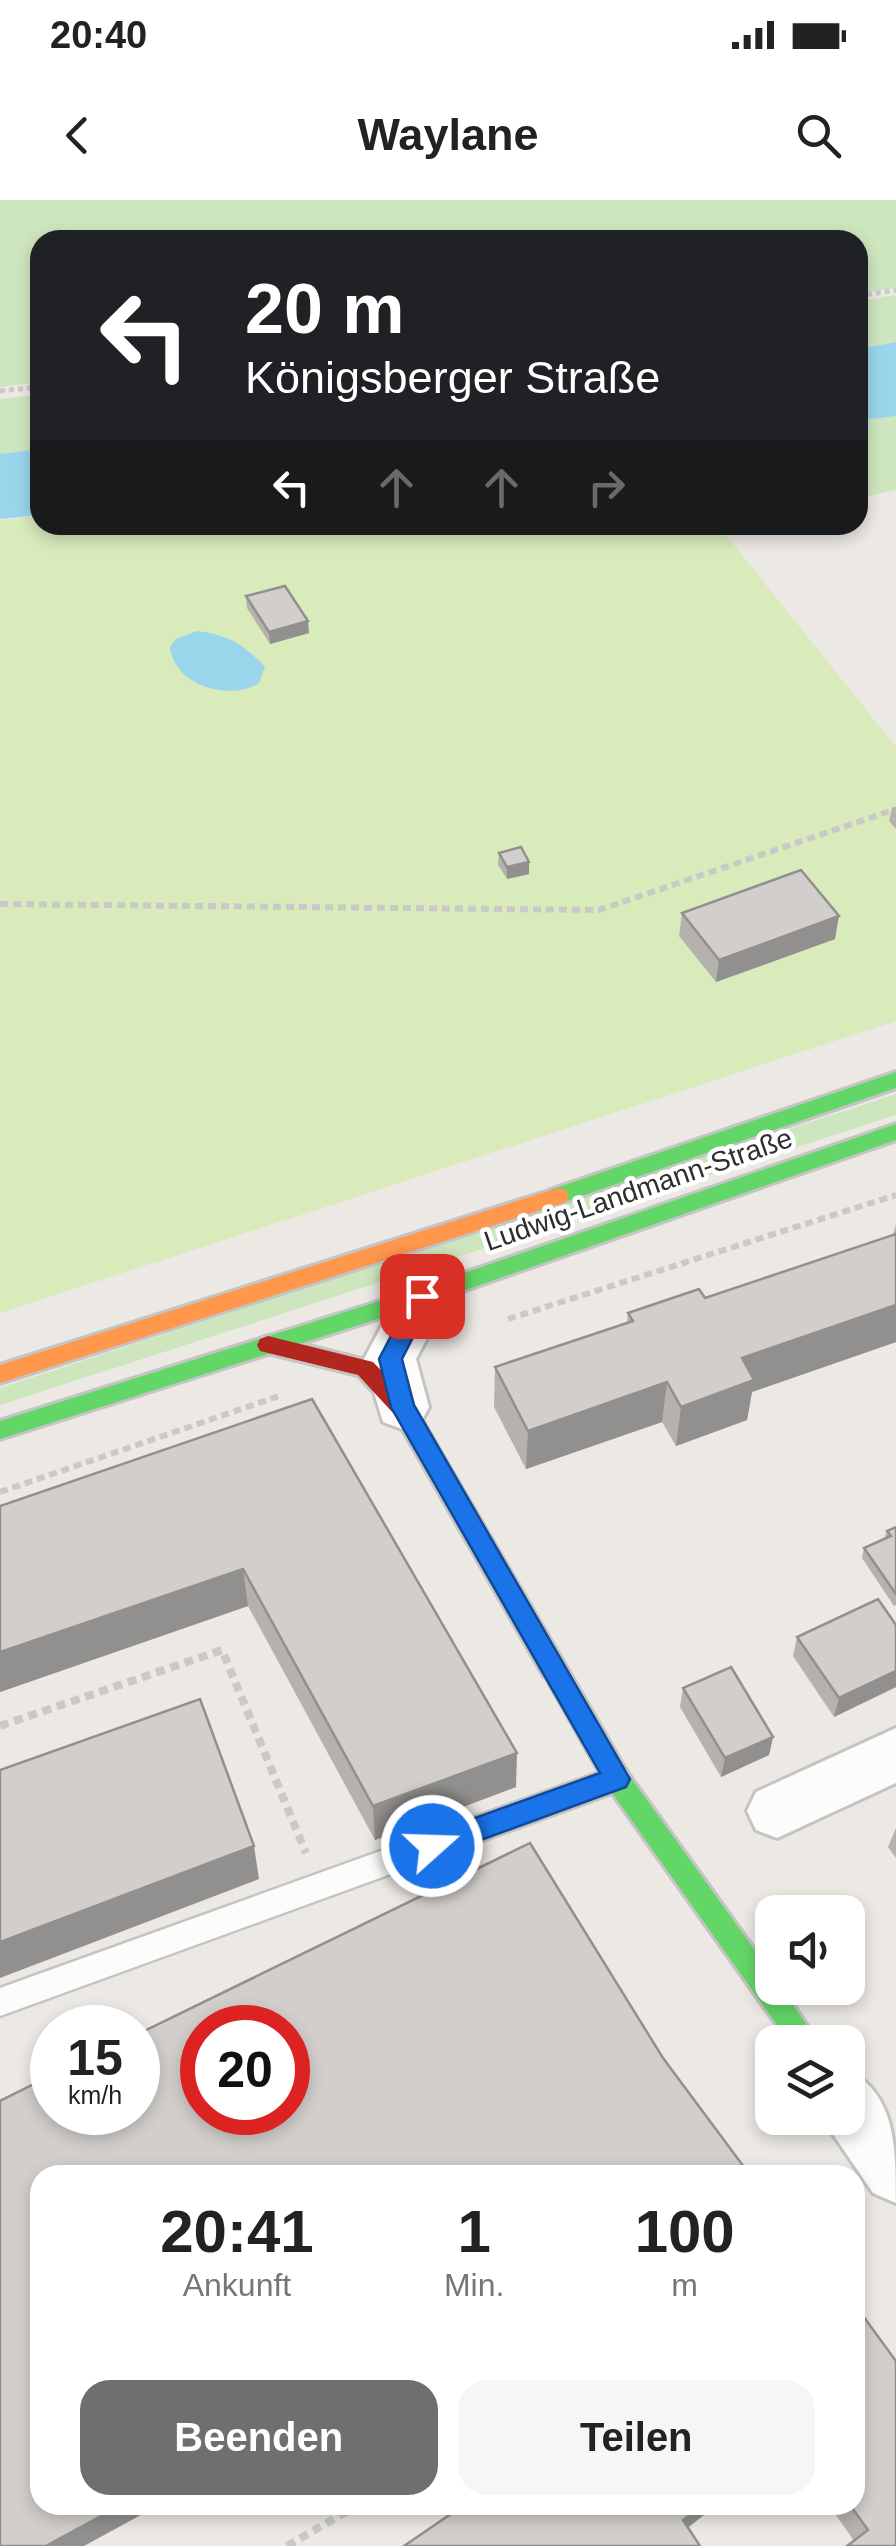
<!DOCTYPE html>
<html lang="de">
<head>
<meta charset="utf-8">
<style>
  body { margin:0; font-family:Helvetica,sans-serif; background:#f6f6f6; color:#222; height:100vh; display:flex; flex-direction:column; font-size:38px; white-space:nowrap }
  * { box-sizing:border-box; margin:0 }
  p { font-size:32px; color:#767676 }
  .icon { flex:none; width:55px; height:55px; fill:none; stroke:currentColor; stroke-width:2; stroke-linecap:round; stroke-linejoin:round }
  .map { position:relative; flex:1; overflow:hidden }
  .drawer { position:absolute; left:30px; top:1965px; width:835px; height:350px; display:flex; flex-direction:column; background:#fff; border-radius:30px; box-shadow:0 5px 15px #0003 }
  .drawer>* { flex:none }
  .top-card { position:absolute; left:30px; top:30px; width:838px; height:305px; border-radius:30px; box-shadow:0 5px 15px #0003; background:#202124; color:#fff; overflow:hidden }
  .tools { position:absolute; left:755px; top:1695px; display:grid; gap:20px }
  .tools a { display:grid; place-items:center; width:110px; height:110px; border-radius:20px; background:#fff; box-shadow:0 5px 15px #0003; font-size:50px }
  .speed { position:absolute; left:30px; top:1805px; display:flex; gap:20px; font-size:50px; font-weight:700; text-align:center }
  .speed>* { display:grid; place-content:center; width:130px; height:130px; border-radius:50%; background:#fff; box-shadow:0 5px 15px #0003; line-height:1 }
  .speed small { font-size:25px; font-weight:400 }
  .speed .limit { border:15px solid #d22; background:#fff; color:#111 }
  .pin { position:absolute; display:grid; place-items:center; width:85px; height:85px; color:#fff; margin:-42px; border-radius:20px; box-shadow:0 5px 15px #0006 }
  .me { position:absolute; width:110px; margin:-55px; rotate:70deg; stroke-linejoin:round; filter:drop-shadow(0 0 8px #0008) }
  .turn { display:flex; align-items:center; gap:35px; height:210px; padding:0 50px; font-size:45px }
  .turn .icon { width:130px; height:130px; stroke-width:2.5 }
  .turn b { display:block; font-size:70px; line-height:85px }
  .lanes { display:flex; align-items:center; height:95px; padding:0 50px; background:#0003; justify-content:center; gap:50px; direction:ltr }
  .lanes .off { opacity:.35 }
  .eta { display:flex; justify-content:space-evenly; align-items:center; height:170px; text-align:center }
  .eta b { font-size:60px; font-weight:700; line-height:70px }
  .button { display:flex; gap:20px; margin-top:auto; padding:20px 50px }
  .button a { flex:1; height:115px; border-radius:30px; background:#706f6e; color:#fff; font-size:40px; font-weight:700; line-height:115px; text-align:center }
  .button a+a { background:#f6f6f6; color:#222 }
  .status { display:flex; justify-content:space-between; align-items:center; height:70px; padding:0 50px; background:#fff; direction:ltr }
  .status svg { height:28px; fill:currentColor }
  header { display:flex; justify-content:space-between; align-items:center; height:130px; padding:0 50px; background:#fff; font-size:45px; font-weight:700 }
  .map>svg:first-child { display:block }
  .green { fill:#cee6be }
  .pitch { fill:#d9eabb }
  .water { fill:#99d6ec }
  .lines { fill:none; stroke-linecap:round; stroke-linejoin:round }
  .lane-casing { stroke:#c5c4c5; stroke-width:5 }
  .street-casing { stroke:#c5c4c5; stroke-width:6 }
  .fast-casing { stroke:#c5c4c5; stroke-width:6 }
  .slow-casing { stroke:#c5c4c5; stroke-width:6 }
  .jam-casing { stroke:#c5c4c5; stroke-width:6 }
  .path-far2 { stroke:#c9c9c8; stroke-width:5; stroke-dasharray:5 4; stroke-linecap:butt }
  .path-far1 { stroke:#c9c9c8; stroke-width:6; stroke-dasharray:8 5; stroke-linecap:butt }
  .path { stroke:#c9c9c8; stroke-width:8; stroke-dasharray:9 6; stroke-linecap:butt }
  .lane { fill:#fcfcfb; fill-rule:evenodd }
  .street { fill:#fcfcfb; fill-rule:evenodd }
  .fast { fill:#63d668; fill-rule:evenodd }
  .slow { fill:#ff974d; fill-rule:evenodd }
  .jam { fill:#b3261e; fill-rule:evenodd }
  .wall { fill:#b4b1af }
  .shaded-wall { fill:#92908e }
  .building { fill:#d1cecb; stroke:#92908e; stroke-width:2.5; fill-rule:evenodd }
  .route { fill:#1a73e8; stroke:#114b97; stroke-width:2.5 }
  .labels { text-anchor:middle; stroke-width:9; stroke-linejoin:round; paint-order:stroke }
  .street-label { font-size:28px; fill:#2e2e2e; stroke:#fff }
</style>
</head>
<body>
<div class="status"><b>20:40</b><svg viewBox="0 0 49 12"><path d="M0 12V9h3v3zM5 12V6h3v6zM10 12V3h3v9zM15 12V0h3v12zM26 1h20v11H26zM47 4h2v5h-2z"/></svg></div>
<header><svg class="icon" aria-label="back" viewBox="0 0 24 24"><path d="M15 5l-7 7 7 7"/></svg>Waylane<svg class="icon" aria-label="search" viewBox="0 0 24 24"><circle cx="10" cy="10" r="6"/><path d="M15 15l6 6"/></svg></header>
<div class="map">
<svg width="896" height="2346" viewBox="0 0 896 2346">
  <rect width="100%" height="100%" fill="#ece8e4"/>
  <!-- green -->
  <path class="green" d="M0,0H896V88L858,93V40H40V182L0,187Z
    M896,95V142L858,149V101Z
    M40,194V249L0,254V199Z
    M896,216V290L858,298V221Z
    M896,894V915L0,1205V1188Z"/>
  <!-- pitch -->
  <path class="pitch" d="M40,316V325H718L896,547V821L0,1113V320Z"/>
  <!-- water -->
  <path class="water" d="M896,142V216L858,221V149Z
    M40,249V315L0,319V254Z
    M197,431C227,434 245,445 265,467L259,483C228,502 174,485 170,447L176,439Z"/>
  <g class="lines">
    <!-- lane casing -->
    <g class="lane-casing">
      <path id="lane" d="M617,1566L627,1570L631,1579L627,1588L0,1816V1788Z"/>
    </g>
    <!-- street casing -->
    <g class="street-casing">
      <path id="street" d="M423,1076L441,1082L449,1096L416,1159L429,1207L421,1222L402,1229L383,1222L364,1159L405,1082Z
        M896,1528V1583L777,1638L756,1630L747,1611L756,1592Z
        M848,1870C896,1895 896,1947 896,2003L873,1993L822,1918H848Z"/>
    </g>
    <!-- fast casing -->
    <g class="fast-casing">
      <path id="fast" d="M896,872V888L558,1004L547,996L550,990Z
        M896,924V940L431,1102L0,1239V1221L418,1089Z
        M553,1457L562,1460L626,1571L772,1774V1788H782L818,1842H789L608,1587L541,1468L544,1460Z"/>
    </g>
    <!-- slow casing -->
    <g class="slow-casing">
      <path id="slow" d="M558,988L566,990L569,996L566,1002L0,1183V1165Z"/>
    </g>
    <!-- jam casing -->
    <g class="jam-casing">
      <path id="jam" d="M268,1136L373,1162L410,1200L562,1460L565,1468L562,1476L553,1479L544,1476L394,1214L358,1175L260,1151L257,1145L260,1139Z"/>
    </g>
    <!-- path-far2 -->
    <path class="path-far2" d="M858,96L896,90
      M0,191L40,187"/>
    <!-- path-far1 -->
    <path class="path-far1" d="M0,704L599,710L896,609
      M508,1119L896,995
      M0,1292L282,1195"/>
    <!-- path -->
    <path class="path" d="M0,1526L222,1450L306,1653
      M287,2346L358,2305"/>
    <!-- lane -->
    <use href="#lane" class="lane"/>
    <!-- street -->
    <use href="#street" class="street"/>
    <!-- fast -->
    <use href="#fast" class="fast"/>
    <!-- slow -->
    <use href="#slow" class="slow"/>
    <!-- jam -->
    <use href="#jam" class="jam"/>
  </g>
  <!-- wall -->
  <path class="wall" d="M246,396L309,433L270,444L247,408Z
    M896,607V629L889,621L892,608Z
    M499,653L529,674L507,679L498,665Z
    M682,713L835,739L716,782L679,736Z
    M896,1024V1142L752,1192L747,1220L676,1246L662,1222L526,1269L494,1207L495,1167L627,1123L628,1113L705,1098L893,1035Z
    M312,1199L516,1587L375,1640L248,1406L0,1492V1306Z
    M896,1327V1405L894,1406L862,1358L864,1348L884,1339L887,1331Z
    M896,1425V1487L834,1517L793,1456L797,1437Z
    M683,1488L773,1537L769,1555L721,1577L680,1507Z
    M896,1628V1658L888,1647Z
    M829,2305H855L896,2346L854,2341Z"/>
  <!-- shaded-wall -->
  <path class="shaded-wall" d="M308,421L309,433L270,444L269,432Z
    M529,662V674L507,679V667Z
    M839,716L835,739L716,782L719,760Z
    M896,1105V1142L752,1192L747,1220L676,1246L681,1207L742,1158Z
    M667,1182L662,1222L526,1269L528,1231Z
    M243,1369L248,1406L0,1492V1452Z
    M896,1471V1487L834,1517L839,1498Z
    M773,1537L769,1555L721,1577L725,1558Z
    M517,1553L516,1587L375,1640L373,1606Z
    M254,1646L259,1679L0,1778V1742Z
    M744,1967L742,1975H729Z
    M121,2305H159L84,2346H46Z
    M703,2305H717L677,2336L683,2320Z"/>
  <!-- building -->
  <path class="building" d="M285,386L308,421L269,432L246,396Z
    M521,647L529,662L507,667L499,653Z
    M801,670L839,716L719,760L682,713Z
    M896,1034V1105L742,1158L754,1180L681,1207L667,1182L528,1231L495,1167L633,1121L628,1113L699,1089L705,1098Z
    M312,1199L517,1553L373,1606L243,1369L0,1452V1306Z
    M896,1327V1394L864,1348L891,1336L887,1331Z
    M878,1399L896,1425V1471L839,1498L797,1437Z
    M731,1467L773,1537L725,1558L683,1488Z
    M200,1499L254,1646L0,1742V1570Z
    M530,1643L663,1858L744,1967L729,1975H40V2305H121L46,2346H0V1901L52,1875V1912H138V1834ZM202,1828H288V1912H202Z
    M855,2105L896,2161V2346H847L868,2330L850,2305H855Z
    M464,2305H703L683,2320L700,2346H404Z"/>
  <!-- route -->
  <path class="route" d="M422,1087L434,1096L402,1159L414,1205L630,1579L626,1587L432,1658L422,1655L418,1646L422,1637L600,1573L391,1207L379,1159L415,1090Z"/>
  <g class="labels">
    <!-- street labels -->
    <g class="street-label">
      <text transform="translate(638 989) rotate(-19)" y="10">Ludwig-Landmann-Straße</text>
    </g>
  </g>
</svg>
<div class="tools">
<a><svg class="icon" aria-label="sound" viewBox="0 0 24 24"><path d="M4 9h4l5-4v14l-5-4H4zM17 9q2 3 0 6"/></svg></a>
<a><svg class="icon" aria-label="layers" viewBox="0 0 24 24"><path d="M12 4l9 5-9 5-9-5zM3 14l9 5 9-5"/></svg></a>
</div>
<div class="speed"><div>15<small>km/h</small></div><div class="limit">20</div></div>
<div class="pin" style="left:422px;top:1096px;background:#d93025"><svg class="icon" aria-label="arrive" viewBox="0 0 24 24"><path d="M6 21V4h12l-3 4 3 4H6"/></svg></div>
<svg class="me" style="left:432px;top:1646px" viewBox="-20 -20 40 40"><circle r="17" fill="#1a73e8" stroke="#fff" stroke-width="3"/><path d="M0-11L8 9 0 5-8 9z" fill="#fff"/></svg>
<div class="top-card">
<div class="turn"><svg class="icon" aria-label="left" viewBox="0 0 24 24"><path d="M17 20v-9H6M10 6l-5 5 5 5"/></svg><div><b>20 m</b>Königsberger Straße</div></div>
<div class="lanes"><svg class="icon" aria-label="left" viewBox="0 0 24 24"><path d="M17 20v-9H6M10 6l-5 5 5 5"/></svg><svg class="icon off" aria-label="ahead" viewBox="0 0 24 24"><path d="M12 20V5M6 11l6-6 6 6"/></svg><svg class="icon off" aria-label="ahead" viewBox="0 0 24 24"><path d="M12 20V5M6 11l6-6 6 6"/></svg><svg class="icon off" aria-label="right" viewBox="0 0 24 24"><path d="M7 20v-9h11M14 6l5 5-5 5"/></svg></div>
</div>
<section class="drawer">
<div class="eta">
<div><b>20:41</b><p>Ankunft</p></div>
<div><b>1</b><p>Min.</p></div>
<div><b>100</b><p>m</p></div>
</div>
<div class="button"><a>Beenden</a><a>Teilen</a></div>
</section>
</div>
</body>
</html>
